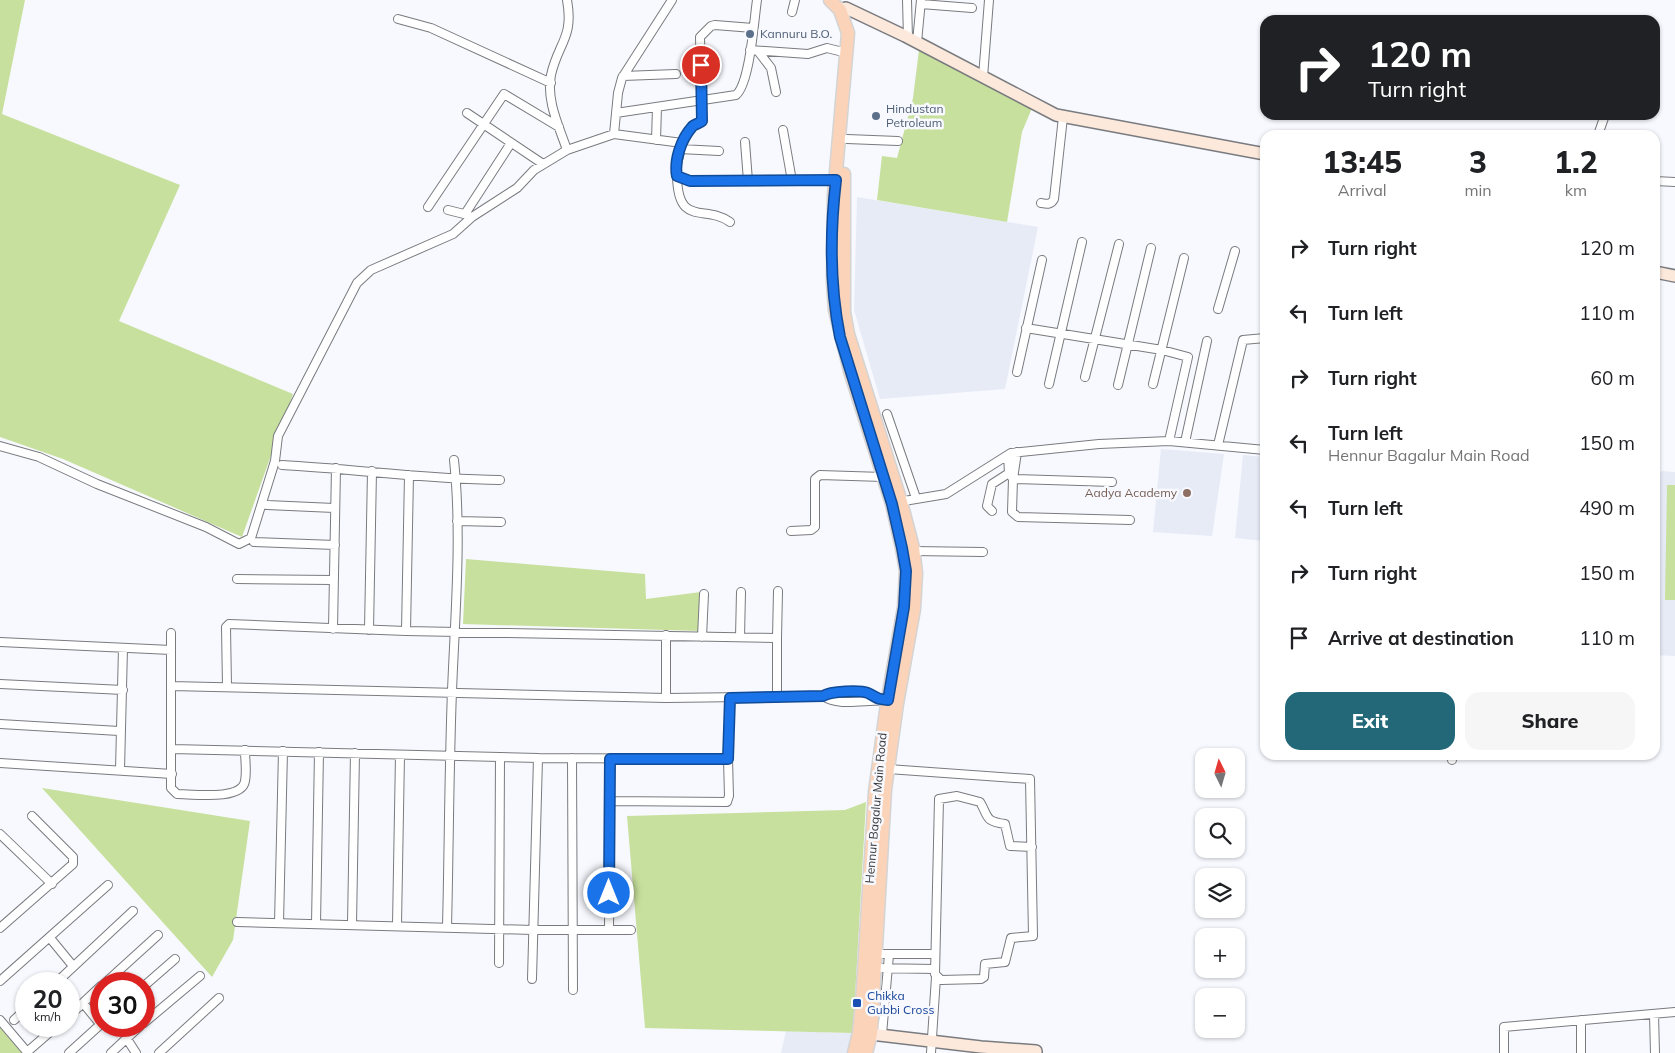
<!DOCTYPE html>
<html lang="en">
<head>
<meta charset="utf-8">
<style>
  body { margin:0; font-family:Mulish,sans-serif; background:#f6f6f6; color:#202124; height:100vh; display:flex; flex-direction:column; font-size:19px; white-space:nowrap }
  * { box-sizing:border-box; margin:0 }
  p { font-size:16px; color:#757577 }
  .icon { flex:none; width:28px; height:28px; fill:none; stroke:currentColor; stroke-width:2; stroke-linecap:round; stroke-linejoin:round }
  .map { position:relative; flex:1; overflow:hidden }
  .side { position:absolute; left:1260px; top:130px; width:400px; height:630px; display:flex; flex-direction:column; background:#fff; border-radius:15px; box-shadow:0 1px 4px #0004 }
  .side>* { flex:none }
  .hud { position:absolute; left:1260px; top:15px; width:400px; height:105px; border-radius:15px; box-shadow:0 1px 4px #0004; background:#202124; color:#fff; overflow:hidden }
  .needle { width:32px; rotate:355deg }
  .fabs { position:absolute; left:1195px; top:748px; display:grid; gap:10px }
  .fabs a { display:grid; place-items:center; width:50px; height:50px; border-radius:10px; background:#fff; box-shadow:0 1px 4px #0004; font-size:25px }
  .speed { position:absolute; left:15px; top:972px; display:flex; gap:10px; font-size:25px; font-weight:700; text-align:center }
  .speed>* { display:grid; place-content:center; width:65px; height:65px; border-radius:50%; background:#fff; box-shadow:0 1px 4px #0004; line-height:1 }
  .speed small { font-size:12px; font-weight:400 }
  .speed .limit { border:8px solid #d22; background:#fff; color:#111 }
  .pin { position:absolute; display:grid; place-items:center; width:42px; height:42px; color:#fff; margin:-21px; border:2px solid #fff; border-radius:50%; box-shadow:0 1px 5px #0007 }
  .me { position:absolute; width:55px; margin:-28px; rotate:0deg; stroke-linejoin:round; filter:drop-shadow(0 0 4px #0008) }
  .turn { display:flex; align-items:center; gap:18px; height:105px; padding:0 25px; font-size:22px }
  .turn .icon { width:65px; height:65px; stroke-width:2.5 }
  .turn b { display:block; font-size:35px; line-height:42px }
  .eta { display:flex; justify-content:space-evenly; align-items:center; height:85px; text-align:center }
  .eta b { font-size:30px; font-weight:800; line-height:35px }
  .primary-button { display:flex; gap:10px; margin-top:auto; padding:10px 25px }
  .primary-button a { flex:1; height:58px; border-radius:15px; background:#226878; color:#fff; font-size:20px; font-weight:800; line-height:58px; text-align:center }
  .primary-button a+a { background:#f6f6f6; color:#202124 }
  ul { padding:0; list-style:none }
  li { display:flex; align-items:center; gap:15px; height:65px; padding:0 25px }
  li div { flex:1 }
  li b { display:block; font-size:19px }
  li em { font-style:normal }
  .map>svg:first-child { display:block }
  .built { fill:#e6ebf6 }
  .green { fill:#c8e09d }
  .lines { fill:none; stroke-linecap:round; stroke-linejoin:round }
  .street-casing { stroke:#797b7f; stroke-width:10 }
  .secondary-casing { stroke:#797b7f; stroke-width:14 }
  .primary-casing { stroke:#d4d4d5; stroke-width:15 }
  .street { stroke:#fff; stroke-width:8 }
  .secondary { stroke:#fce9dc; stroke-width:11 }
  .primary { stroke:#fad3b9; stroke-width:12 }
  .route-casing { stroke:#114b97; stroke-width:12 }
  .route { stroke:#1a73e8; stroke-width:9 }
  .service-dot { fill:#5c6f8a; stroke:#f7f9fe; stroke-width:2 }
  .education-dot { fill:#8d6e63; stroke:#f7f9fe; stroke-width:2 }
  .transit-dot { fill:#1a4fb4; stroke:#f7f9fe; stroke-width:2 }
  .labels { text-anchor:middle; stroke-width:5; stroke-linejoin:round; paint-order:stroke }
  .service-label { font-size:12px; fill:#4e5e75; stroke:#f7f9fe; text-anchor:start }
  .education-label { font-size:12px; fill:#785e54; stroke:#f7f9fe; text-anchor:end }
  .street-label { font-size:12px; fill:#3b3c3e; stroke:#f7f9fe }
  .transit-label { font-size:12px; fill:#164399; stroke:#f7f9fe; text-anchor:start }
</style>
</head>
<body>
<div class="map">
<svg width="1675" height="1053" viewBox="0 0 1675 1053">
  <rect width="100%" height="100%" fill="#f7f9fe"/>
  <!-- built -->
  <path class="built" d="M857,197L1038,227L1005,389L880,399L854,310Z
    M1161,449L1224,454L1212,536L1153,532Z
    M1243,455L1265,457V541L1235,538Z
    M1662,471L1675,472V656L1655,655V477Z
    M786,1031L853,1033L848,1053H781Z"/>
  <!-- green -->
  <path class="green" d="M0,0H25L2,114L180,185L119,321L293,394L242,537L63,459L0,437Z
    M919,50L1032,108L1022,132L1007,222L877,200L882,156L897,158L913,98Z
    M1667,485H1675V600H1665Z
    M466,559L645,574L646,599L701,592L699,631L463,624Z
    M42,788L250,821L233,940L212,977Z
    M866,802L853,1033L645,1028L627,816L845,810Z
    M0,1027L22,1053H0Z"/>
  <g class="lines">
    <!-- street casing -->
    <g class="street-casing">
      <path id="street" d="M907,0L908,38
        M921,4L972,8
        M792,12L795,0
        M398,19L431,28L551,83
        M917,42L921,0
        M750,50L808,54L827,48L847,53
        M758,51L771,68L776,92
        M623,76L676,74
        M983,77L989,0
        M467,113L543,164
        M616,113L736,95C750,83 754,20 757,0
        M783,130L792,181
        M614,134L618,93L622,78L672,0
        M1598,135L1605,115
        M847,139L898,141
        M656,140L657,107
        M745,142L748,181
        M682,143L692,127L702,121L700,37L711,26L715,25L753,28
        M680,149L719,151
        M567,150L614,134L682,143L676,169L677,176L690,181L837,180
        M677,176C678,228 705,204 730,222
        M1655,181L1675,182
        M1041,203C1047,204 1051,205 1054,199L1063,117
        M428,207L504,94L559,127
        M448,210L468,215
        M465,214L511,143
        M1218,309L1235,251
        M1026,328L1162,350L1188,357L1169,441
        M1017,372L1042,260
        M1085,377L1119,244
        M1049,384L1082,242
        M1153,384L1184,258
        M1118,385L1151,248
        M887,414L916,498
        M1185,442L1207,341
        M1218,445L1243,340L1265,338
        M0,446L39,457L97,484L206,527L239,544L251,538L275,461L278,436L357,283L371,270L453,234L472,217L517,188L534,170L567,150C559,126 546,101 551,75C558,43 574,38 567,0
        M1008,455L1009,473L1013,479L1017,452
        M282,465C354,469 427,479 500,480
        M1112,482L1013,479L1012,512L1018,517L1130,520
        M898,502L946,494L1011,453L1099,444L1169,441L1265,450
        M267,505L334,508
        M992,511L987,506L992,484L1009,473
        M457,521L501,522
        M791,531L811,530L815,527V479L820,475L883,477
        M254,542L335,545
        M913,551L983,552
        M237,579L333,580
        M333,629L336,468
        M369,630L372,471
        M406,631L409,475
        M171,633V788L177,794C192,794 242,801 245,781C247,772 245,760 245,750
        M666,635V698
        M702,637L704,594
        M740,637L741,592
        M777,638L778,591
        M0,642L171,650
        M0,684L123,690
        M171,686L666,698L823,696
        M227,687L226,627L229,624L406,631L777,638V698
        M875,699L867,693H829L823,696C840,708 870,698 890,701
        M0,724L119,731
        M172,749L538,758L728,759L730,698
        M1452,755V760
        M572,758L573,990
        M0,763L172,774
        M888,769L1030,779L1033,936L1011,938L1005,962L985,964L984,977L981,979L941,980L935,974L939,799L957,796L980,802C989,817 984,821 1005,824L1010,846L1032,847
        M120,770L123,648
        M609,801L727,802L729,796L728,759
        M0,834L52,884
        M237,922L533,930H631
        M279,923L283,751
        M316,924L319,752
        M352,924L355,753
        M397,925L400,755
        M447,927C449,848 449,770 452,691C455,615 462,536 454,460
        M0,928L73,864V857L32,816
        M609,930L610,759
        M50,938L73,966
        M875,954H935
        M499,963L500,757
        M875,968L935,969
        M532,979L538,758
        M0,981L108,885
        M53,984L58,981L133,911
        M104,984L158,935
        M144,986L175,959
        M69,994L79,1007
        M83,1003L101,1025
        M1654,1014L1655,1053
        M69,1016L101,986
        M0,1020L28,1053
        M14,1020L26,1009
        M1581,1020V1053
        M144,1023L200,976
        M882,1034L889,955
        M127,1039L136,1053
        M27,1052L57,1026
        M69,1053L101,1024
        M111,1053L140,1026
        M159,1053L219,998
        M931,1053L936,977
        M1504,1053V1027L1675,1012"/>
    </g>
    <!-- secondary casing -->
    <g class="secondary-casing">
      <path id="secondary" d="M840,10L846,8L905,36L1056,115L1265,154
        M1655,272L1675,276
        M871,1034L981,1047L1036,1051V1053"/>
    </g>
    <!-- primary casing -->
    <g class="primary-casing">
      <path id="primary" d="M830,0L840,10L848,33L834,195L833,282L835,310L850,371L892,504L902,548L906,571L904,607L887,704L875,792L862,1002L859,1033L854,1053
        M844,174V312L848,334L901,502L913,548L916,573L914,609L897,704L885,790L871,1034L866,1053"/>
    </g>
    <!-- street -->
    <use href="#street" class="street"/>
    <!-- secondary -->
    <use href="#secondary" class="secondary"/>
    <!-- primary -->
    <use href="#primary" class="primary"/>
  </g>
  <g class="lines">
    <!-- route casing -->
    <g class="route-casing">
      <path id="route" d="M609,893L610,759H728L730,698L823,696C831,691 860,690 868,693C878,698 876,699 888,700L904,607L906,571L902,548L892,504L840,337C830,287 830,231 836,180L690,181L677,176C674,161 681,139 692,127C694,124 699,124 702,121L701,65"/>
    </g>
    <!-- route -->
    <use href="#route" class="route"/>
  </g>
  <!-- markers -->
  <g class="service-dot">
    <circle cx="750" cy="34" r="5"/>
    <circle cx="876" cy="116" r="5"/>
  </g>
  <circle class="education-dot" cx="1187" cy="493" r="5"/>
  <rect class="transit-dot" x="852" y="998" width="10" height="10" rx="2.5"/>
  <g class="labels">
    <!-- service labels -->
    <g class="service-label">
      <text x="760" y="38">Kannuru B.O.</text>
      <text x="886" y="113">Hindustan<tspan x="886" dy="14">Petroleum</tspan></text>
    </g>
    <!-- education labels -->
    <g class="education-label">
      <text x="1177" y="497">Aadya Academy</text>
    </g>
    <!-- street labels -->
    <g class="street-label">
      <text transform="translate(876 808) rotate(-85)" y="4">Hennur Bagalur Main Road</text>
    </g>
    <!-- transit labels -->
    <g class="transit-label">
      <text x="867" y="1000">Chikka<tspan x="867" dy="14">Gubbi Cross</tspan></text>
    </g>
  </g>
</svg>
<div class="fabs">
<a><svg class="needle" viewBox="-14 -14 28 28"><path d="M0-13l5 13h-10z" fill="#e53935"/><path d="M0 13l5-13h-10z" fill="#757577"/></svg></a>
<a><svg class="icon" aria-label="search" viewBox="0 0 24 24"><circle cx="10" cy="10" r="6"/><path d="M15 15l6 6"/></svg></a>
<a><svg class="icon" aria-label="layers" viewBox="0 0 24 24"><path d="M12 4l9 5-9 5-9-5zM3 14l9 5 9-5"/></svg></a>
<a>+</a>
<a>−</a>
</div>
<div class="speed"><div>20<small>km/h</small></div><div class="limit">30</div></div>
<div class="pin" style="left:701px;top:65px;background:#d93025"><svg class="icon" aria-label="arrive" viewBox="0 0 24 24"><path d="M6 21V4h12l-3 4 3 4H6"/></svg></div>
<svg class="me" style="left:609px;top:893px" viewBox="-20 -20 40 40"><circle r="17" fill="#1a73e8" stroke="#fff" stroke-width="3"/><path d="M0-11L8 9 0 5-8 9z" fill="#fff"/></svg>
<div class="hud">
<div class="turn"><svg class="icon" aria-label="right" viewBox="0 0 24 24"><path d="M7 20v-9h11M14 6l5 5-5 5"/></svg><div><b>120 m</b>Turn right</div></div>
</div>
<section class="side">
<div class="eta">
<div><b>13:45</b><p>Arrival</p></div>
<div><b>3</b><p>min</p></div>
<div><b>1.2</b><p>km</p></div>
</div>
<ul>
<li><svg class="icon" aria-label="right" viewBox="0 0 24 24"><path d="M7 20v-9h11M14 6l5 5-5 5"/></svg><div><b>Turn right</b></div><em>120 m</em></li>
<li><svg class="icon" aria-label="left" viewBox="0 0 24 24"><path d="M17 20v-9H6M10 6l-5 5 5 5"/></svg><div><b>Turn left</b></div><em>110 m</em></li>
<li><svg class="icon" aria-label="right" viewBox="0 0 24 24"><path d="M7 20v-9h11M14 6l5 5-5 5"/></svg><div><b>Turn right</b></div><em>60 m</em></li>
<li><svg class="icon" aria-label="left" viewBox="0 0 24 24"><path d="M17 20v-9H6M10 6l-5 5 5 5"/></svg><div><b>Turn left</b><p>Hennur Bagalur Main Road</p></div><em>150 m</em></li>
<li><svg class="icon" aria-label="left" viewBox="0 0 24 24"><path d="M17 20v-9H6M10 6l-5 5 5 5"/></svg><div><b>Turn left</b></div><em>490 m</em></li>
<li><svg class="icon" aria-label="right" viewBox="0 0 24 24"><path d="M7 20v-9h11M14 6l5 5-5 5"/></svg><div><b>Turn right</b></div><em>150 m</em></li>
<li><svg class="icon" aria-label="arrive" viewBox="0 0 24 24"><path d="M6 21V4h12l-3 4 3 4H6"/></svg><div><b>Arrive at destination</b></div><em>110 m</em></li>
</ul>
<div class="primary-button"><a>Exit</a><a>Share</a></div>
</section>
</div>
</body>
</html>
